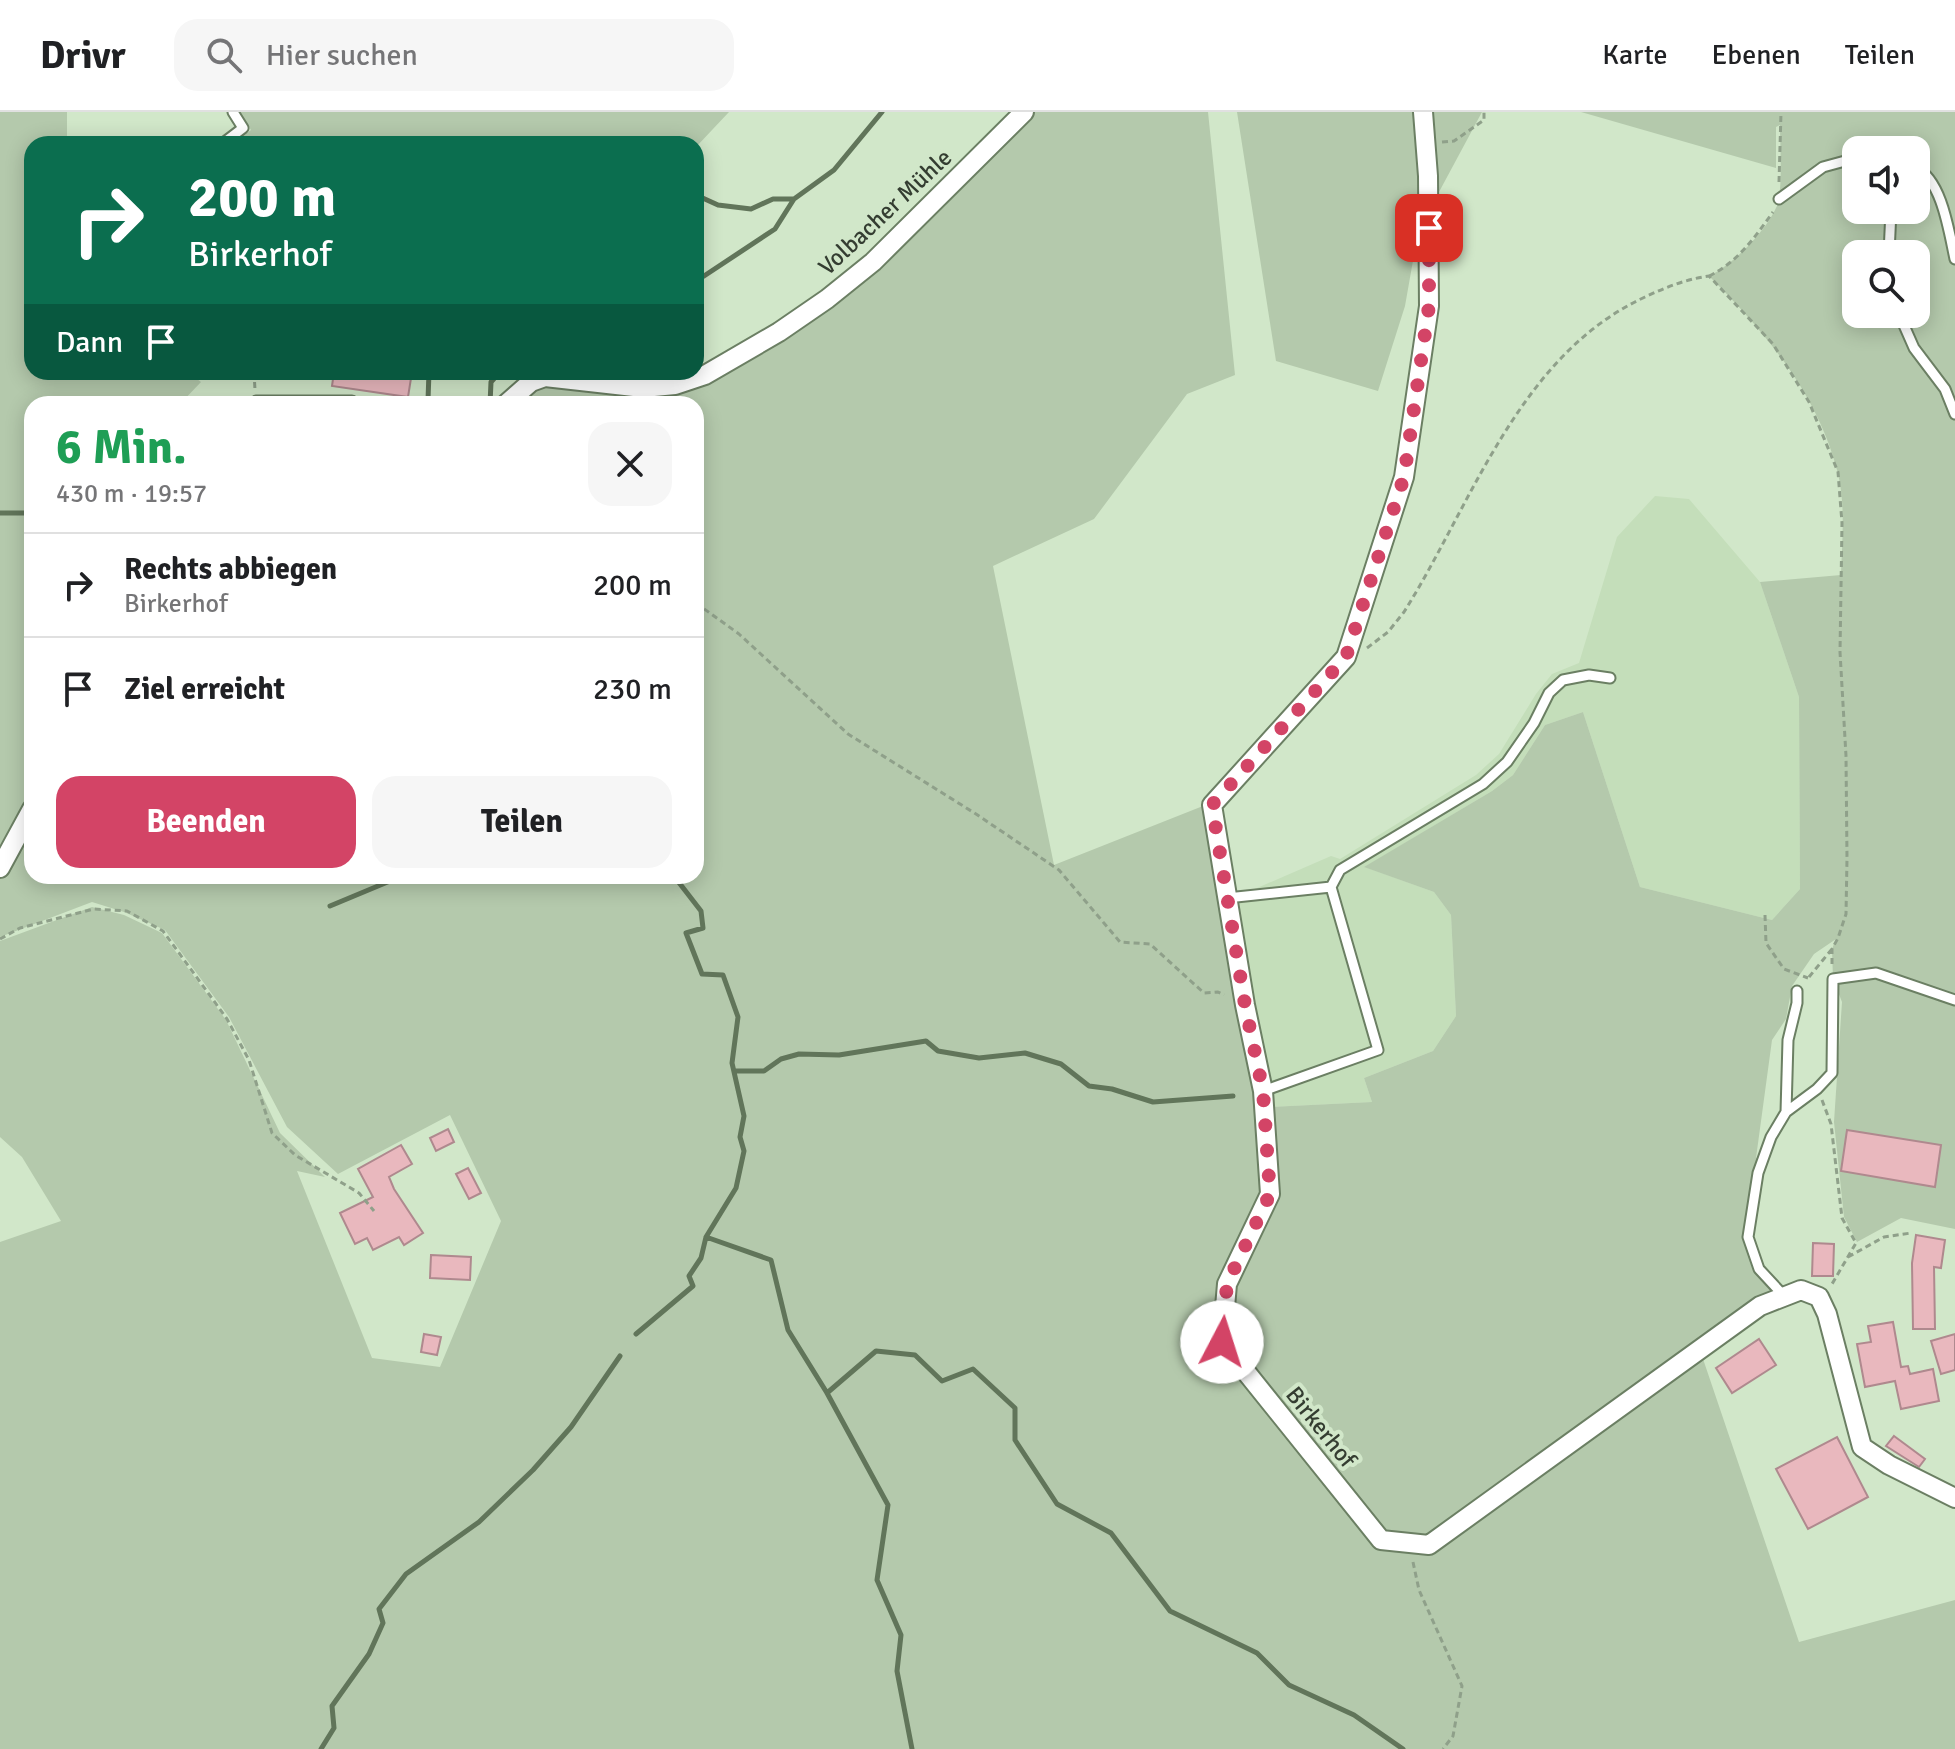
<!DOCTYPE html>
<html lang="de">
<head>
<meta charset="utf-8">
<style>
  body { margin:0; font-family:Signika,sans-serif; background:#f6f6f6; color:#202124; height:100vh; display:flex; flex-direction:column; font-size:30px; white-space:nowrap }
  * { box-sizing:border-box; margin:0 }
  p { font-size:26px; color:#757577 }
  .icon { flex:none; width:44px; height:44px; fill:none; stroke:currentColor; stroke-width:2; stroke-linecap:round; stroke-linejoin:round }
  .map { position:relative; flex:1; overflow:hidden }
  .panel { position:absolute; left:24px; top:284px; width:680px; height:488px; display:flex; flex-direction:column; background:#fff; border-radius:24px; box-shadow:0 4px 20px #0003 }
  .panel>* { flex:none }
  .guide { position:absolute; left:24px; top:24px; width:680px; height:244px; border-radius:24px; box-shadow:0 4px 20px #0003; background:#0b6e4f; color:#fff; overflow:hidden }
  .tools { position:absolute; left:1842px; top:24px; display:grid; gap:16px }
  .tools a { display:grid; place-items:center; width:88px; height:88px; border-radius:16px; background:#fff; box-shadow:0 4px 20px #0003; font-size:40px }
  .pin { position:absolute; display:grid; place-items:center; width:68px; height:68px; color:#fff; margin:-34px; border-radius:16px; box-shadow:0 4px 12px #0006 }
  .me { position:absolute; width:88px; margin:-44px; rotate:5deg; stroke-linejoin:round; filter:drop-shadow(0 0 6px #0008) }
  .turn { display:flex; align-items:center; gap:28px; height:168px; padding:0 32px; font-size:36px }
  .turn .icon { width:104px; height:104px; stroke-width:2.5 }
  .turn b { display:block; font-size:56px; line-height:68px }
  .then { display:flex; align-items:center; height:76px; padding:0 32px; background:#0003; gap:16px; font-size:30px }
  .round { display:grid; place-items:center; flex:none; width:84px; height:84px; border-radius:24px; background:#f6f6f6 }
  .overview { display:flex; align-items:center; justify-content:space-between; height:136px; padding:0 32px }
  h1 { font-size:48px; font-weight:700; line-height:60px; color:#1e9e55 }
  .button { display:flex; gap:16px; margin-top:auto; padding:16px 32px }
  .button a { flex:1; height:92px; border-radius:24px; background:#d34466; color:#fff; font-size:32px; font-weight:700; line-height:92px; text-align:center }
  .button a+a { background:#f6f6f6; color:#202124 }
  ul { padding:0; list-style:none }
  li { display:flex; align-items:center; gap:24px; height:104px; padding:0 32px; border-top:2px solid #e0e0e0 }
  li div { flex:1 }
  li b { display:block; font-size:30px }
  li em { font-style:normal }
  header { display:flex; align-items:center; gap:48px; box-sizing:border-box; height:112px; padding:0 40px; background:#fff; border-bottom:2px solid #e0e0e0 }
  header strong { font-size:38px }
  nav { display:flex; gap:44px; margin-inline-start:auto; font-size:28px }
  .search { width:560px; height:72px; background:#f6f6f6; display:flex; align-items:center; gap:20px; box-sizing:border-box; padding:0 28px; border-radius:24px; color:#757577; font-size:30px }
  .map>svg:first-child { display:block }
  .built { fill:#c4deba }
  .green { fill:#b4c9ac; fill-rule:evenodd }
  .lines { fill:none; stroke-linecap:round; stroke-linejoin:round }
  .stream { stroke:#61755a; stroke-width:5 }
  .building { fill:#e9b8be; stroke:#af898e; stroke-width:2 }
  .lane-casing { stroke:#6b7f63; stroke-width:13 }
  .street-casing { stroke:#6b7f63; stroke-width:22 }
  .path { stroke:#8fa08a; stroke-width:3; stroke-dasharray:6 4; stroke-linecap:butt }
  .lane { stroke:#fff; stroke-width:9 }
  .street { stroke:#fff; stroke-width:18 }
  .route { stroke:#d34466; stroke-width:14; stroke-dasharray:0 25.2 }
  .labels { text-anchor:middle; stroke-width:8; stroke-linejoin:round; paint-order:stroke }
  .street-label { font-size:24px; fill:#343d31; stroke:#d1e7c9 }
</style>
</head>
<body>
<header>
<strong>Drivr</strong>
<div class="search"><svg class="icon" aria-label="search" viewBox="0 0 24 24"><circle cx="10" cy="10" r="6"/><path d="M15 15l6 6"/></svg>Hier suchen</div>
<nav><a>Karte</a><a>Ebenen</a><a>Teilen</a></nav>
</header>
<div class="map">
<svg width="1955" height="1637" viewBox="0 0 1955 1637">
  <rect width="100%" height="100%" fill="#d1e7c9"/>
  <!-- built -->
  <path class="built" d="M1655,384L1689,387L1760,470L1799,585L1800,777L1772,808L1640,775L1583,600L1545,613L1513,663L1492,679L1365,755L1434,780L1451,803L1456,904L1433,939L1364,966L1372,990L1268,995L1234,786L1331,744L1340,747L1476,663L1499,642L1536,582L1552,562L1579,551L1617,425Z"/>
  <!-- green -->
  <path class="green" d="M0,0H67V32H32V260H188L201,270L180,292H32V764H696V292H514L544,270L666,283L783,227L1012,0H1208L1235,263L1187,282L1094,407L993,454L1054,753L1203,694L1259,979L1265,1083L1223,1171L1218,1231L1375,1432L1428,1440L1702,1244L1799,1530L1955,1488V1637H0V1130L61,1109L22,1045L0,1025V829L92,795L124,803L162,821L226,908L280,1021L325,1065L297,1059L372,1246L440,1255L501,1109L450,1003L338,1062L287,1015L229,905L165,818L124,800L92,790L0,825Z
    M240,0H729L696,35V32H236L234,31L251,18Z
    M1237,0H1417L1423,92L1405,194L1378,279L1276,249Z
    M1426,0H1482L1432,93Z
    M1581,0H1955V1117L1901,1106L1857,1130L1844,1105L1834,1010L1842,890L1833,867L1832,837L1836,827L1814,842L1792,874L1786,907L1772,928L1756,1046L1761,1047L1746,1125L1757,1158L1779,1182L1429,1427L1382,1422L1227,1229L1231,1173L1274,1083L1268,995L1372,990L1364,966L1433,939L1456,904L1451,803L1434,780L1364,755L1492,679L1513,663L1545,613L1583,600L1640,775L1772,808L1800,777L1799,585L1760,470L1841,463C1842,429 1846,391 1837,358C1817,281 1764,219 1709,164C1734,152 1766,119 1777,94C1783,79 1780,31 1780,13L1776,15V56ZM1856,38H1916V98H1856ZM1856,142H1916V202H1856Z"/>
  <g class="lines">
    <!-- stream -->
    <path class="stream" d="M696,83L718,93L751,97L773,87H794L834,58L882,0
      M696,166L704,164L775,117L794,87
      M422,292L428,288L429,260
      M490,292L491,270L500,260
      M32,383V392
      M0,401H32
      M677,764V768L701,799L703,816L686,821L702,862L723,863L738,905L732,951L744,1004L740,1025L744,1039L736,1076L706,1125L771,1148L788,1218L827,1281L888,1393L877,1468L901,1523L897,1559L912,1637
      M330,794L402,764
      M735,959H764L781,947L799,942L839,943L926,929L938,939L979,946L1025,941L1061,952L1089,974L1112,977L1153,990L1233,984
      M636,1222L693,1174L689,1164L701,1146L706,1125
      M827,1281L876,1239L915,1243L942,1269L973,1257L1015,1296V1328L1057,1392L1111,1421L1170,1499L1257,1541L1289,1573L1354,1603L1403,1637
      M321,1637L334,1616L332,1594L369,1542L383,1511L379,1497L406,1462L479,1410L533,1358L571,1315L620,1244"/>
  </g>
  <!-- building -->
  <path class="building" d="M334,260H412L408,285L332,274Z
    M448,1017L454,1030L436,1039L430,1026Z
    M1847,1018L1941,1033L1935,1075L1841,1059Z
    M401,1033L412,1052L389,1065L394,1077L423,1121L404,1133L399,1125L373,1138L367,1126L355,1132L340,1101L373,1085L358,1057Z
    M468,1056L481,1081L469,1087L456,1062Z
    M1916,1123L1945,1128L1941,1156L1934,1155L1935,1217H1913L1912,1151Z
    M1813,1131L1834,1132L1833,1164H1812Z
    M431,1143L471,1145L470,1168L430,1166Z
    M1893,1210L1901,1255L1908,1254L1910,1262L1933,1257L1939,1289L1901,1297L1895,1269L1865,1275L1857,1232L1871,1230L1868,1214Z
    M424,1222L441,1225L437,1243L421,1240Z
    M1955,1222V1258L1941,1262L1931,1229Z
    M1759,1227L1776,1253L1732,1281L1716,1256Z
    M1894,1324L1925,1347L1919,1355L1886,1334Z
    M1837,1325L1868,1385L1808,1417L1776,1357Z"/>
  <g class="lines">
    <!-- lane casing -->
    <g class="lane-casing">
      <path id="lane" d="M222,32L243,16L233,0
        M1916,56C1942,68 1949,120 1955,147
        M1779,87L1823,55L1856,46
        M1889,142L1891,98
        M1899,202L1914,236L1945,277L1955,302
        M256,289H352L354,292
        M1331,775L1340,758L1483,672L1507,650L1534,611L1549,581L1563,568L1589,563L1610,566
        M1227,786L1331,775L1378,938L1263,979
        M1786,1000L1788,928L1797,891V879
        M1784,1184L1759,1157L1748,1125L1758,1061L1771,1025L1786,1000L1817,977L1832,961L1833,867L1876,861L1955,888"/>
    </g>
    <!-- street casing -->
    <g class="street-casing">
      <path id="street" d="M1423,0L1428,64L1429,194L1404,365L1346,545L1212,693L1245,893L1263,979L1270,1082L1227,1172L1222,1230L1381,1428L1429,1433L1760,1194L1801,1178L1819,1185L1827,1202L1862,1335L1889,1353L1955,1386
        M506,292L531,270L545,265L643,276L675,273L705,263L779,220L827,187L873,150L1024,0
        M0,756L32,697"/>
    </g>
    <!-- path -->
    <path class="path" d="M1442,30L1454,29L1484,8V0
      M1779,70L1781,0
      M1709,164C1738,150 1755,125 1773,100
      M254,260L255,278
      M696,491L739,522L848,622L976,702L1059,758L1120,830L1150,832L1204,881L1218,880L1224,883
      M1367,536L1388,520L1404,500C1473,390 1519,243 1645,185C1666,175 1687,167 1709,164L1773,232L1809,290L1838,360L1842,411L1840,540L1846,644L1847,746L1846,802L1838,826L1832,837V855
      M1765,803L1766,831L1784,857L1808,866
      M0,827L20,816L94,797L127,799L163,819L227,907L249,948L272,1021L295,1043L359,1081L374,1099
      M1809,865L1832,837
      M1822,988L1831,1012L1842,1106L1856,1131L1832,1172
      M1848,1145L1884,1125L1911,1121
      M1413,1450L1419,1478L1462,1574L1453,1624L1443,1637"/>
    <!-- lane -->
    <use href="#lane" class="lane"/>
    <!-- street -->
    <use href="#street" class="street"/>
  </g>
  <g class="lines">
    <!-- route -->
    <path class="route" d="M1222,1230L1227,1172L1270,1082L1263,979L1245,893L1212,693L1346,545L1404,365L1429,194V116"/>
  </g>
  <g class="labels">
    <!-- street labels -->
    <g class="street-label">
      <text transform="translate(885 100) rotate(-43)" y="8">Volbacher Mühle</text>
      <text transform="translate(1321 1315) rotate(51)" y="8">Birkerhof</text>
    </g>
  </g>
</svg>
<div class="tools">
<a><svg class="icon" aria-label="sound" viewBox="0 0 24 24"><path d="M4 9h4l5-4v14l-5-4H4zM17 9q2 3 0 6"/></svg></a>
<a><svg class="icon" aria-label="search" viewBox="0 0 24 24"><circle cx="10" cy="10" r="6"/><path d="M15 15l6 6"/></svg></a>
</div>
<div class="pin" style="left:1429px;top:116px;background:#d93025"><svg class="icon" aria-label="arrive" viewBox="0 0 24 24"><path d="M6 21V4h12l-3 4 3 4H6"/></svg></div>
<svg class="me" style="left:1222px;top:1230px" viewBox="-20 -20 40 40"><circle r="19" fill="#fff"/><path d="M0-13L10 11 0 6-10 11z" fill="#d34466"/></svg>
<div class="guide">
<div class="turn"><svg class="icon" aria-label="right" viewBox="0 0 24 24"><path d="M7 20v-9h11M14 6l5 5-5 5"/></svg><div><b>200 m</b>Birkerhof</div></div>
<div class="then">Dann<svg class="icon" aria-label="arrive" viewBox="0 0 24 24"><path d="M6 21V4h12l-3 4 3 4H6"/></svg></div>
</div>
<section class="panel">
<div class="overview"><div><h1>6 Min.</h1><p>430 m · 19:57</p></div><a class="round"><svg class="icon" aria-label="close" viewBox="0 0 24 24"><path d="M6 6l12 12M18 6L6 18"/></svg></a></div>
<ul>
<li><svg class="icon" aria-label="right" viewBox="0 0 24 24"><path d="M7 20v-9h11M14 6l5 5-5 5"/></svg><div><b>Rechts abbiegen</b><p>Birkerhof</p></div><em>200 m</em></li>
<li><svg class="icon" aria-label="arrive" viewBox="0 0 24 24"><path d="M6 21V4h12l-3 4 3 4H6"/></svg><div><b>Ziel erreicht</b></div><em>230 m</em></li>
</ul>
<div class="button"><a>Beenden</a><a>Teilen</a></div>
</section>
</div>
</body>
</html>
